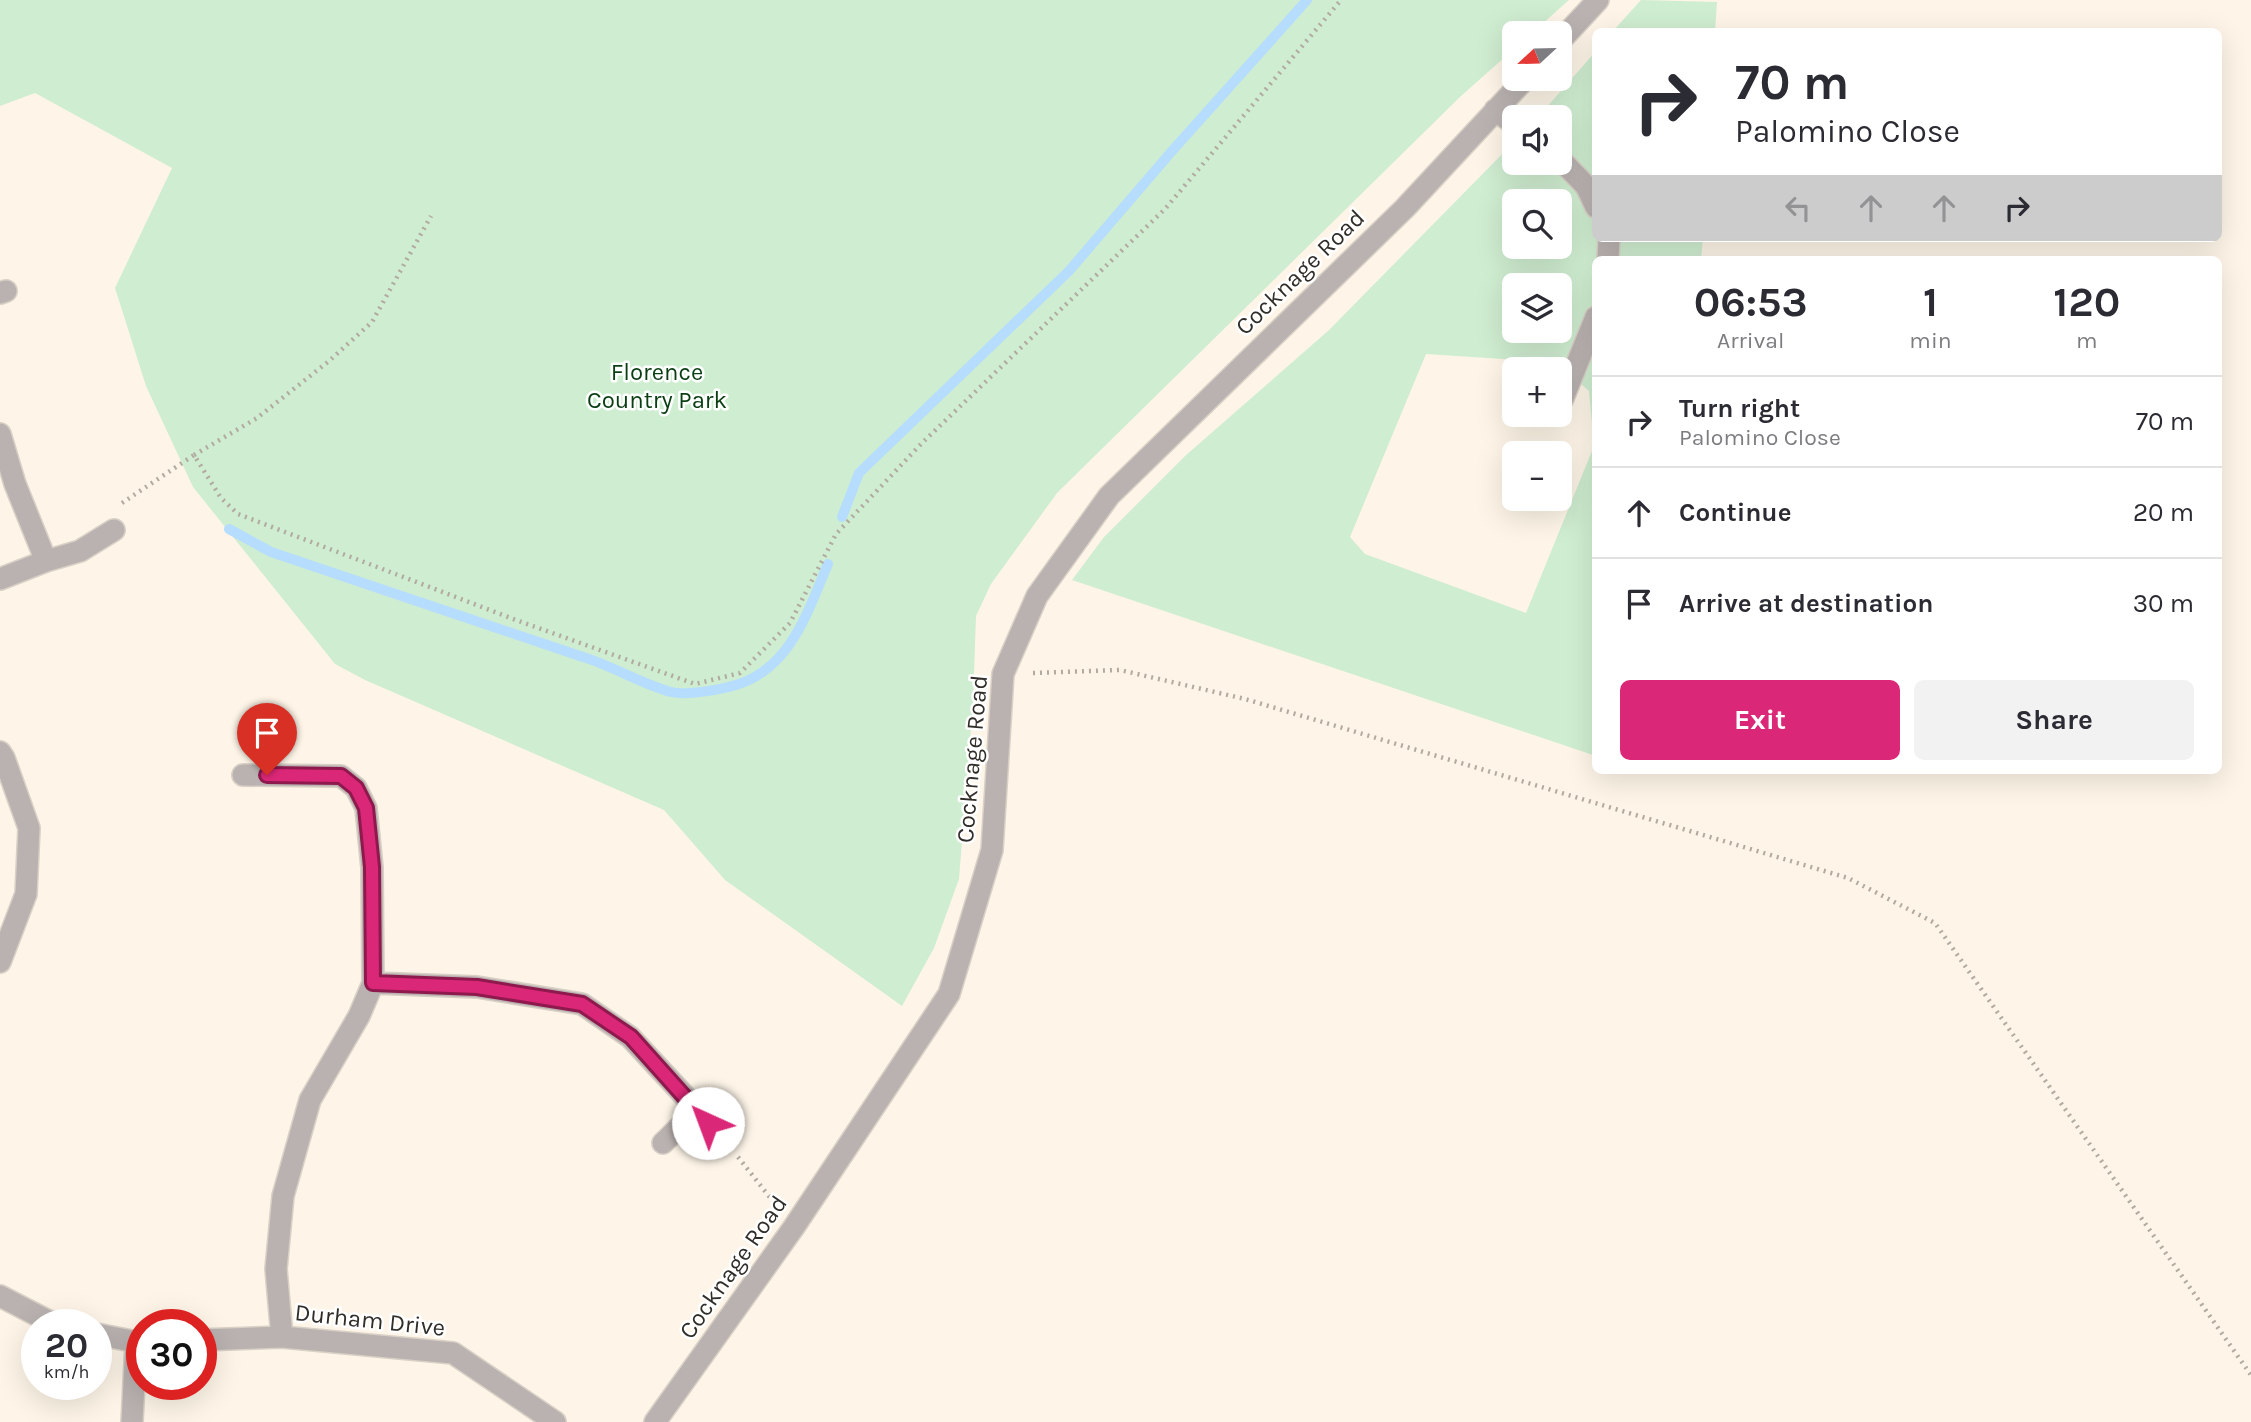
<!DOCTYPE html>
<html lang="en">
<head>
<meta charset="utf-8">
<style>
  body { margin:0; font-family:Karla,sans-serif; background:#f2f2f3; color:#2b2b33; height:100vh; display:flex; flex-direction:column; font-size:26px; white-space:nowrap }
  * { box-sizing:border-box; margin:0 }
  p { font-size:23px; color:#7c7c81 }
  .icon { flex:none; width:38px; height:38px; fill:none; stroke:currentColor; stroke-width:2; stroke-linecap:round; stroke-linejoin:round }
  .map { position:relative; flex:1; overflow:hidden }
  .details { position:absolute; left:1592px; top:256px; width:630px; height:518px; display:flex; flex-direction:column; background:#fff; border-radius:10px; box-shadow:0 7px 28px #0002 }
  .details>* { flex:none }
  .guide { position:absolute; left:1592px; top:28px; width:630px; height:214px; border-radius:10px; box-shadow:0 7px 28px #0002; background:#fff; color:#2b2b33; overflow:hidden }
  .needle { width:46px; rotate:248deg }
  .buttons { position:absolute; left:1502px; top:21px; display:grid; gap:14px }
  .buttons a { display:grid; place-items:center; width:70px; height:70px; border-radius:10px; background:#fff; box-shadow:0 7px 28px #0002; font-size:35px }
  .speed { position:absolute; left:21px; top:1309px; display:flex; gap:14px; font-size:35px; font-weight:700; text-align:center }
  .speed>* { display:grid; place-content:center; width:91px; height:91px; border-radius:50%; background:#fff; box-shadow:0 7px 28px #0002; line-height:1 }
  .speed small { font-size:18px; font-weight:400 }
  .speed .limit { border:10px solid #d22; background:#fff; color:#111 }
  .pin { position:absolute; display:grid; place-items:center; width:60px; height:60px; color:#fff; margin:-72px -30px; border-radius:50% 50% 50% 0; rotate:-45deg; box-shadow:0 0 7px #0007 }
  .pin .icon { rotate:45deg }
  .me { position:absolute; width:77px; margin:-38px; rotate:317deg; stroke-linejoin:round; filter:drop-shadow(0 0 5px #0008) }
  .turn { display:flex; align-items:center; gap:24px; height:147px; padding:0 28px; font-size:32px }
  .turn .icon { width:91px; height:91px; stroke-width:2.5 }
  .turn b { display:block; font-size:49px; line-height:60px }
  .lanes { display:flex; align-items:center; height:66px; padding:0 28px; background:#0003; justify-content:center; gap:35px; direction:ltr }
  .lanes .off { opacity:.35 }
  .eta { display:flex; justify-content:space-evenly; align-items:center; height:119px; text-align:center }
  .eta b { font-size:42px; font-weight:700; line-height:49px }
  .cta { display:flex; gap:14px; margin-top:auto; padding:14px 28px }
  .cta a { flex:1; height:80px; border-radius:10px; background:#db2777; color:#fff; font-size:28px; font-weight:700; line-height:80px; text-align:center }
  .cta a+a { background:#f2f2f3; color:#2b2b33 }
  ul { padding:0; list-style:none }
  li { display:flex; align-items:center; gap:21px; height:91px; padding:0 28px; border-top:2px solid #e1e1e2 }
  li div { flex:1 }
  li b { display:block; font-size:26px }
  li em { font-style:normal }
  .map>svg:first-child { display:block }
  .green { fill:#cfedd0; fill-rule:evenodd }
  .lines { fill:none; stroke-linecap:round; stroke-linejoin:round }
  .stream { stroke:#b6ddfd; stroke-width:10 }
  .minor-casing { stroke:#d9d1c6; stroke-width:24 }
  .path { stroke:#b1aaa0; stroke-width:4.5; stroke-dasharray:2 5; stroke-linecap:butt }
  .minor { stroke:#b9b2b0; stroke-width:21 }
  .route-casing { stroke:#8e194d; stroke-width:18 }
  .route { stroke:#db2777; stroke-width:12 }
  .labels { text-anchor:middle; stroke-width:5; stroke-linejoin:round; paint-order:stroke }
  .street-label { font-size:24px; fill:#312d29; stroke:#fff }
  .park-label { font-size:24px; fill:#0a3f13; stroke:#fff }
</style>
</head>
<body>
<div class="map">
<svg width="2251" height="1422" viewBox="0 0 2251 1422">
  <rect width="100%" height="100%" fill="#fef5e8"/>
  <!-- green -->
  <path class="green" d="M0,0H1569L1532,33H1514V49L1461,96L1057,493L991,584L976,616L973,703L959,879L934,948L902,1006L725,880L664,810L365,680L335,664L193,487L146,386L115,288L172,168L35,93L0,106Z
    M1641,0L1717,2L1715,31H1613Z
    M1596,51V238H1703L1701,259H1596V756L1072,580L1104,537L1185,456L1329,330L1514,142V163H1559V117H1538ZM1514,201H1559V247H1514ZM1514,285H1559V331H1514ZM1426,354L1518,360L1551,358L1589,391L1594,446L1526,613L1365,554L1350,537Z"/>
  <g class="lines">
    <!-- stream -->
    <path class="stream" d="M842,517L859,473L1069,271L1172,151L1307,0
      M229,529L271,552C375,587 479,622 583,657C613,666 641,684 671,692C687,696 724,689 739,684C792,666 808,610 828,564"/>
    <!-- minor casing -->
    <g class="minor-casing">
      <path id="minor" d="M1559,42L1598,0
        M1495,110L1514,124
        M1559,158L1586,186L1596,207
        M1608,259L1609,238
        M0,293L6,291
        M1563,398L1596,317
        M0,434L15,484L46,561
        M0,579L46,561L80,551L114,530
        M0,752L4,758L29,828L26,894L0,962
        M243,775L341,776L356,788L366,808L372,868L373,983
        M663,1143L696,1111
        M0,1296L56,1325
        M96,1334L142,1343
        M282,1337L276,1269L283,1196L310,1100L359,1016L373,983L477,987L582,1004L630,1037L720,1134
        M201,1340L282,1337L453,1353L555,1422
        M132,1422L136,1343
        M655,1422L794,1227L949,994L992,850L1003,674L1037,596L1109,496L1405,208L1525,79"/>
    </g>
    <!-- path -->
    <path class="path" d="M194,455L257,418L329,361L372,322L431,216
      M122,503L194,455L221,498L238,514L516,620L695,684L740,673L790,623L836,534L921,444L1165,209L1341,0
      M1033,673L1120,670L1245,699L1848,878L1935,923L2251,1375
      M738,1157L776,1205"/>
    <!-- minor -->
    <use href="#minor" class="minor"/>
  </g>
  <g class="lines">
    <!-- route casing -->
    <g class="route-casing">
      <path id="route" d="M267,775L341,776L356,788L366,808L372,867L373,983L477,987L582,1004L631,1037L708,1123"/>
    </g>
    <!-- route -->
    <use href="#route" class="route"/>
  </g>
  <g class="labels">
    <!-- street labels -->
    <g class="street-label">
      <text transform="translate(1300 272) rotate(-44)" y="8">Cocknage Road</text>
      <text transform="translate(972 759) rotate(-85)" y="8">Cocknage Road</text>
      <text transform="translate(733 1267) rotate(-55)" y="8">Cocknage Road</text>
      <text transform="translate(370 1320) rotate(6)" y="8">Durham Drive</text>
    </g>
    <!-- park labels -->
    <g class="park-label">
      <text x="657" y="380">Florence<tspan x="657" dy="28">Country Park</tspan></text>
    </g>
  </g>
</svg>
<div class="buttons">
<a><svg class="needle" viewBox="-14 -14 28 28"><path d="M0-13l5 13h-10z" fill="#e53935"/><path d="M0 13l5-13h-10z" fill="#7c7c81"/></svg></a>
<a><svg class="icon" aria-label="sound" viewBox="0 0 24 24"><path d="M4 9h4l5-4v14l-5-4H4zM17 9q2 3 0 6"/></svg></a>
<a><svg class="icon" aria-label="search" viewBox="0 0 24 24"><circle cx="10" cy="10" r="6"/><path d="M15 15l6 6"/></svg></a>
<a><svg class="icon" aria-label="layers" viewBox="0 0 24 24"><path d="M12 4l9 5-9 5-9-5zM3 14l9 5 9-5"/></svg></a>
<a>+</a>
<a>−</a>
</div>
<div class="speed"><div>20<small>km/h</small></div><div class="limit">30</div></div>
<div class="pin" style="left:267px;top:775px;background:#d93025"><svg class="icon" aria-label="arrive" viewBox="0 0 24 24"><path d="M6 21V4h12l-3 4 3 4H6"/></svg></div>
<svg class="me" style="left:708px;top:1123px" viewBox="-20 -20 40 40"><circle r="19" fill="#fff"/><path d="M0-13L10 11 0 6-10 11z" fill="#db2777"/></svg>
<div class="guide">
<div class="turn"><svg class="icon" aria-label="right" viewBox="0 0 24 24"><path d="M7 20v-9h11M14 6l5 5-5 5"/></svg><div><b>70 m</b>Palomino Close</div></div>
<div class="lanes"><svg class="icon off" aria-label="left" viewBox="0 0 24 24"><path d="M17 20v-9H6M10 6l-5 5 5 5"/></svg><svg class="icon off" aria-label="ahead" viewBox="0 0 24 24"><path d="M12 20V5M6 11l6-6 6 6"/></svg><svg class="icon off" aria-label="ahead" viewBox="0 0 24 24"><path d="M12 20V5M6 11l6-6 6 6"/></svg><svg class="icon" aria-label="right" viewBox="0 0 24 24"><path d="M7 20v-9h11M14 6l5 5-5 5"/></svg></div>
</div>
<section class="details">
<div class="eta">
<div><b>06:53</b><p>Arrival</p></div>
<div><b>1</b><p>min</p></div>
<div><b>120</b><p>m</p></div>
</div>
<ul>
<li><svg class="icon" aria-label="right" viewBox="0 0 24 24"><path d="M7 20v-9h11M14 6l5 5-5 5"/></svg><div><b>Turn right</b><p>Palomino Close</p></div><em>70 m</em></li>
<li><svg class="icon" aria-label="ahead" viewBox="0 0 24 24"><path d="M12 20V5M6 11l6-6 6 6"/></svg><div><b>Continue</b></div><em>20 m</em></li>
<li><svg class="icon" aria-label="arrive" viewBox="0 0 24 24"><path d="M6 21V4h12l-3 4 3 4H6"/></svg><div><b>Arrive at destination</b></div><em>30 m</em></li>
</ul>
<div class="cta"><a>Exit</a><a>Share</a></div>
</section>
</div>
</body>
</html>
